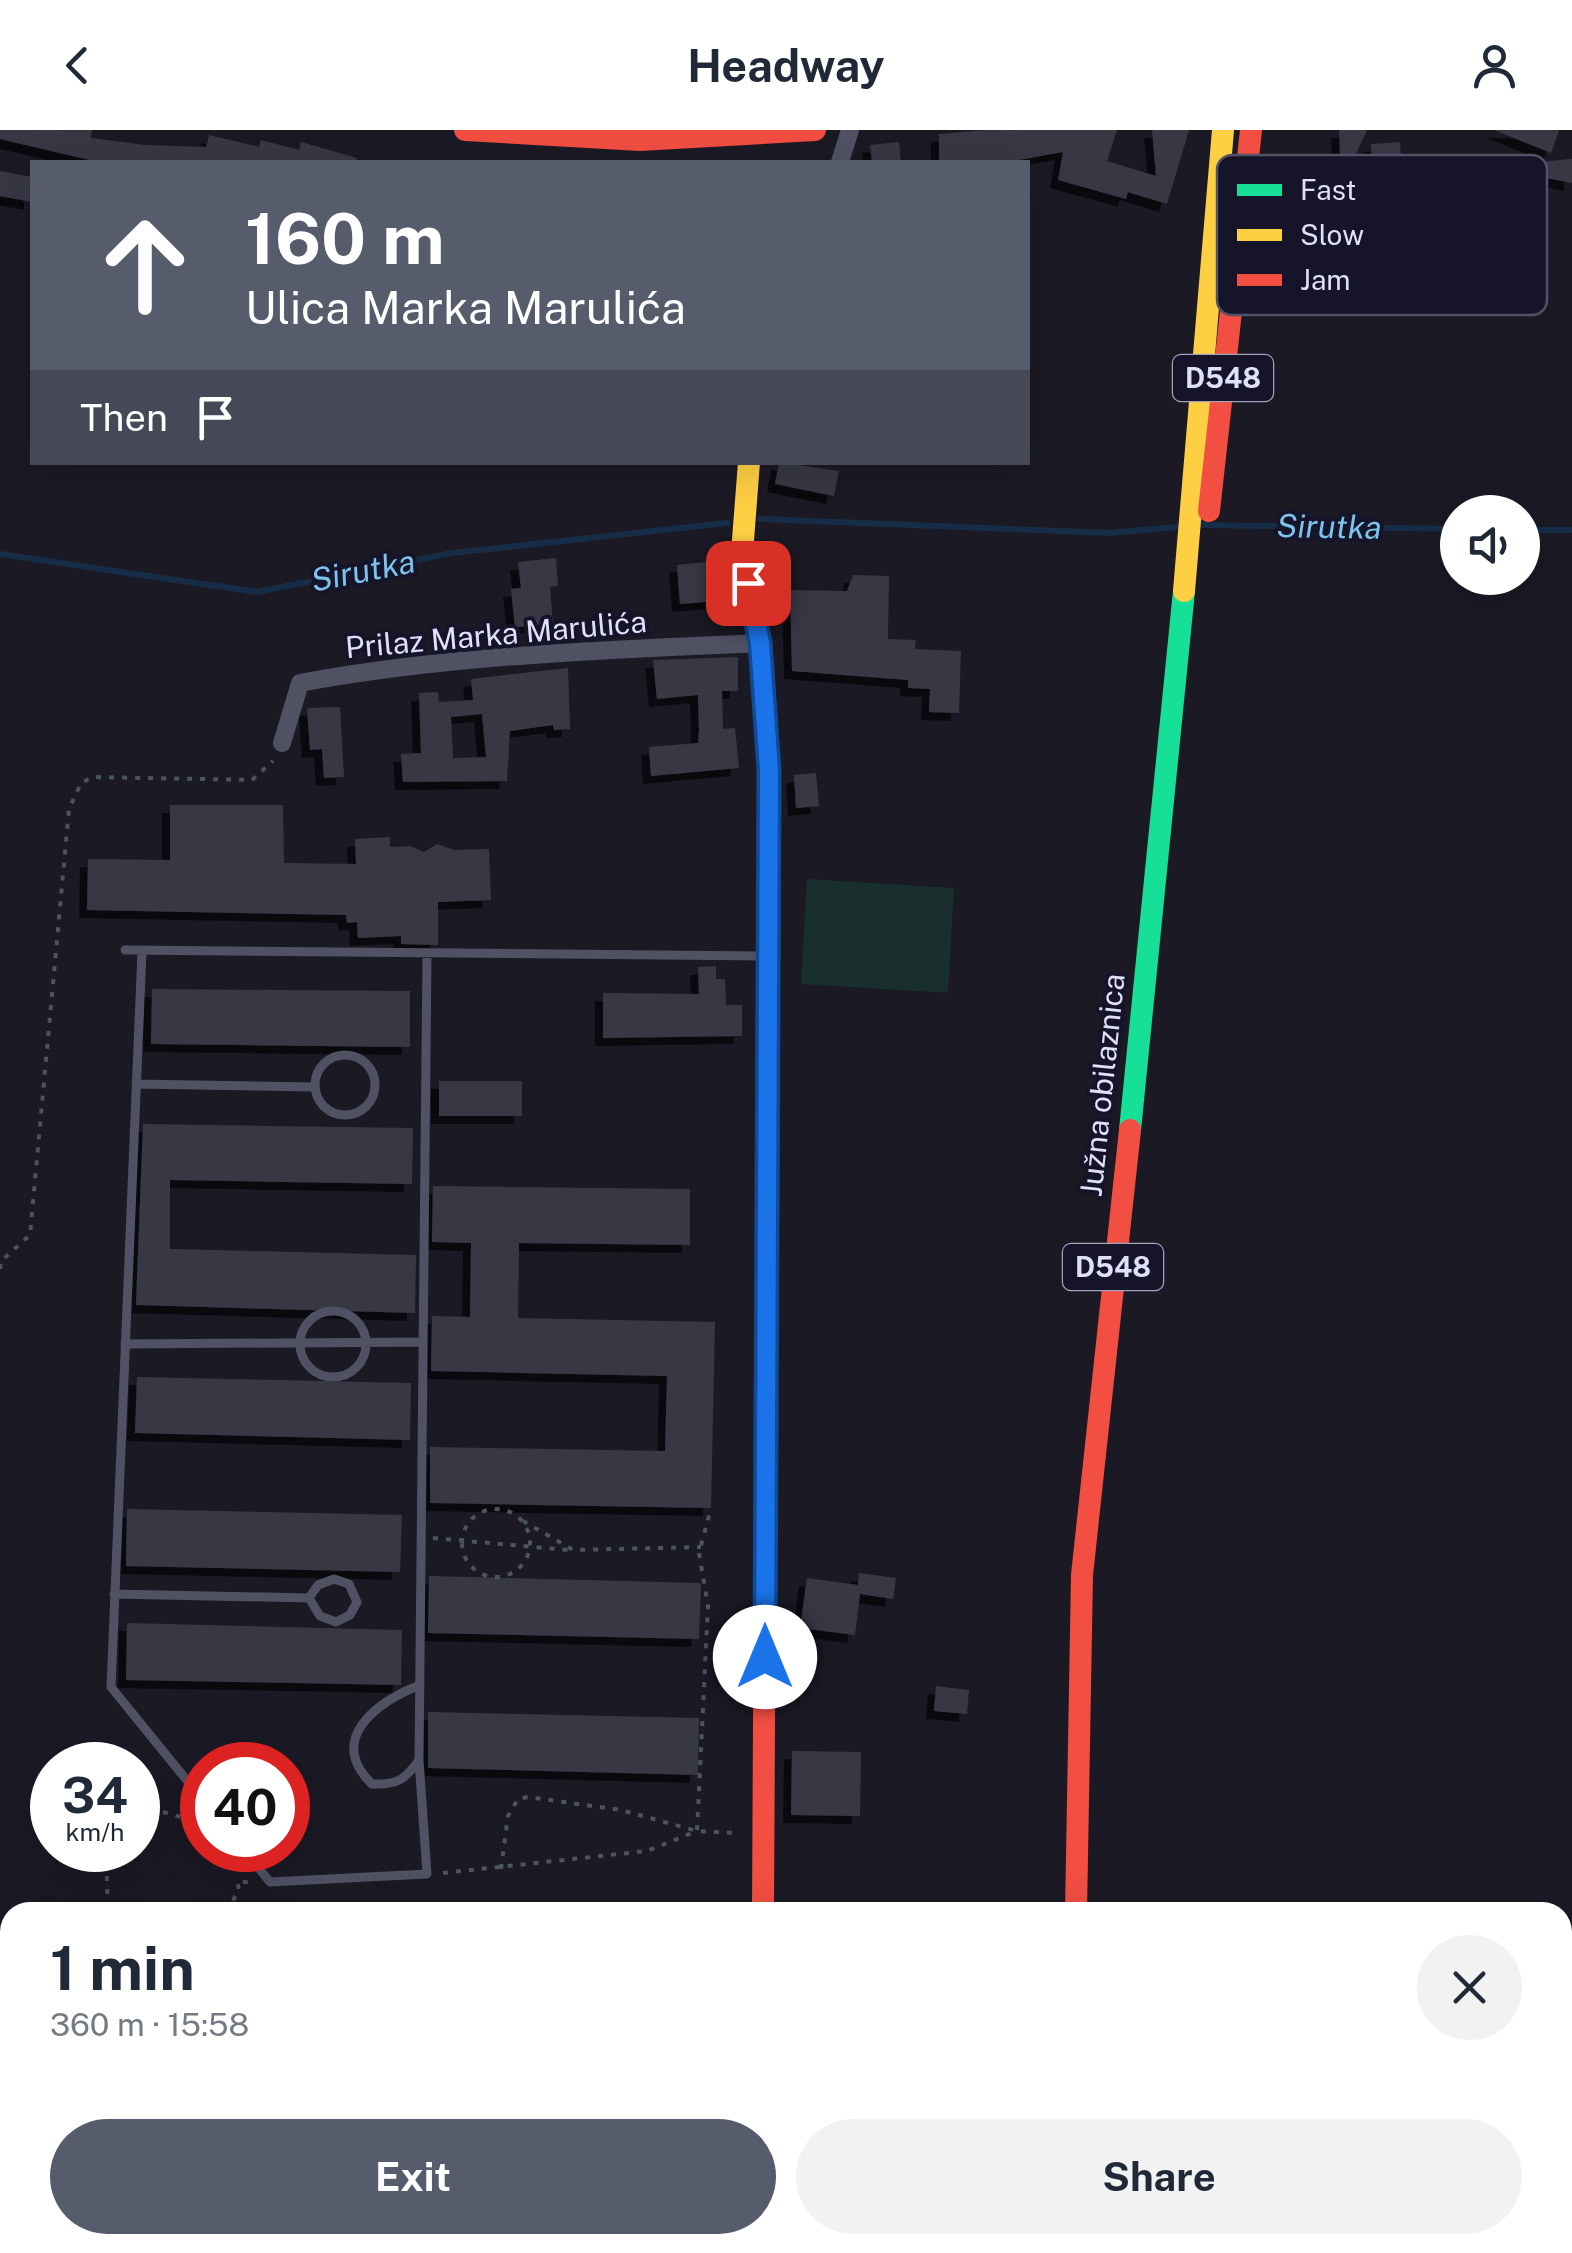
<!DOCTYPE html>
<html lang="en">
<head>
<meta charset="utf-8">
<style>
  body { margin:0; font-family:"Public Sans",sans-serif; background:#f2f2f3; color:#1f2937; height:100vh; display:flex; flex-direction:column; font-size:38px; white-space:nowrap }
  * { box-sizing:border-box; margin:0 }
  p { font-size:32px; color:#747a83 }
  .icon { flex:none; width:55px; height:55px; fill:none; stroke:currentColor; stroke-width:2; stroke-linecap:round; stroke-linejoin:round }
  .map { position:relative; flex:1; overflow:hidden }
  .side { position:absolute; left:0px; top:1772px; width:1572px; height:352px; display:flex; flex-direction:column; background:#fff; border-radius:30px 30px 0 0; box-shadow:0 10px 40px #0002 }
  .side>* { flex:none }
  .guide { position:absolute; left:30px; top:30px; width:1000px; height:305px; border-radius:0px; box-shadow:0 10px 40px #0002; background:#575c6d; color:#fff; overflow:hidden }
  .tools { position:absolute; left:1440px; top:365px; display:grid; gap:20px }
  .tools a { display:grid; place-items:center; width:100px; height:100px; border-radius:50%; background:#fff; box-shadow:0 10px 40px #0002; font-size:50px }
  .speed { position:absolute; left:30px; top:1612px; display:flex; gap:20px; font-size:50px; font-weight:700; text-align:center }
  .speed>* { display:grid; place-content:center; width:130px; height:130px; border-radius:50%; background:#fff; box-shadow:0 10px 40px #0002; line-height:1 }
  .speed small { font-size:25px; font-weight:400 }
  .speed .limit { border:15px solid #d22; background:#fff; color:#111 }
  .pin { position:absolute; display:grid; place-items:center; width:85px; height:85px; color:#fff; margin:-42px; border-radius:20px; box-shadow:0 5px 15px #0006 }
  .me { position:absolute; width:110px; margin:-55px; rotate:0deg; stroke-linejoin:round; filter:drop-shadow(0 0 8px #0008) }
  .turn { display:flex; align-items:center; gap:35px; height:210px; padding:0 50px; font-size:45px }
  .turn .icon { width:130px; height:130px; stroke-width:2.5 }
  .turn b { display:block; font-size:70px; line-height:85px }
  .then { display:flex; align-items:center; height:95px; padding:0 50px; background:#0003; gap:20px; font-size:38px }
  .round { display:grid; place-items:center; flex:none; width:105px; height:105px; border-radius:52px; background:#f2f2f3 }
  .summary { display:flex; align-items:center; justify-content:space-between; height:170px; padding:0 50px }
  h1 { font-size:60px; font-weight:700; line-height:75px }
  .button { display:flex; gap:20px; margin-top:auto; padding:20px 50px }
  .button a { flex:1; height:115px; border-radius:60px; background:#575c6d; color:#fff; font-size:40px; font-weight:700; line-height:115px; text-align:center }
  .button a+a { background:#f2f2f3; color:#1f2937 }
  header { display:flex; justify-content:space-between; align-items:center; height:130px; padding:0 50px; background:#fff; font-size:45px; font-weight:700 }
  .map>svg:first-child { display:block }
  .green { fill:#182f2d }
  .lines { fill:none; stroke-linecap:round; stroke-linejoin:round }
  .stream { stroke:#172d47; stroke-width:6 }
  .building { fill:#393845; fill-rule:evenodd; filter:url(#shadow) }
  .path { stroke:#49555f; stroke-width:4; stroke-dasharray:5 8; stroke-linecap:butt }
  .lane { stroke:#505163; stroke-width:9 }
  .street { stroke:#505163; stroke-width:18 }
  .fast { stroke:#16e098; stroke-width:22 }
  .slow { stroke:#ffcf43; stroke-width:22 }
  .jam { stroke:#f24e42; stroke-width:22 }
  .route-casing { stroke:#114b97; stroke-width:25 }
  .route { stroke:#1a73e8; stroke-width:18 }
  .labels { text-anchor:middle; stroke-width:8; stroke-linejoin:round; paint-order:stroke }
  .shield { fill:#161429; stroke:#a4a3bc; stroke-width:2.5 }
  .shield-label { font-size:28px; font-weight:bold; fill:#e1e0fb }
  .street-label { font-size:30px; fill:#e1e0fb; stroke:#161429 }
  .water-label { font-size:32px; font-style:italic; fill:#7cc4ed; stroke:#161429 }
  .key { fill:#161429; stroke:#535168; stroke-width:2.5 }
  .key-label { font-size:28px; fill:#e1e0fb }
</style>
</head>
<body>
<header><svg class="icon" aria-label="back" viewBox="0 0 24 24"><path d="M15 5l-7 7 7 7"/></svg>Headway<svg class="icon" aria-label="person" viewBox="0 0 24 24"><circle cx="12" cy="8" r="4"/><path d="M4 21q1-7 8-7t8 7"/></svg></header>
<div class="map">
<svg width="1572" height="2123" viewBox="0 0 1572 2123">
  <defs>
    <filter id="shadow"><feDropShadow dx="-8" dy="8" stdDeviation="0" flood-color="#0009"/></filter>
  </defs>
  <rect width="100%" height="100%" fill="#1a1924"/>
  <!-- green -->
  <path class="green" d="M807,749L954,758L948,863L801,854Z"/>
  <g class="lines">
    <!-- stream -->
    <path class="stream" d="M760,389L1111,403L1176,397
      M1200,395L1458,399
      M1522,400H1572
      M0,424L257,462L452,423L727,393"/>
  </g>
  <!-- building -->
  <path class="building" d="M0,0H92L91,8L145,15L206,17L209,5L259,17L261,10L299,20L301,12L357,28L356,32H98L0,9Z
    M985,0H1117L1107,31L1156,46L1152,0H1189L1167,74L1128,62L1126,69L1058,50L1063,22L1007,32H939V4Z
    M1339,0H1367L1356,24H1340Z
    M1494,0H1559L1551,23Z
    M899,12L901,32H872L870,15Z
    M1400,12L1402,47L1373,48L1371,14Z
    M1572,29V53L1526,44L1527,50L1501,52L1500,35Z
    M0,41L32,47V72L0,66Z
    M779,332L839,341L834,366L775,354Z
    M556,428L558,456L550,457L553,494L515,497L511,459L521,458L518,432Z
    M715,431L718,471L680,474L677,435Z
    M853,445L889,446L888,509L916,510L915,519L961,521L959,583L929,582L930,559L908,558V550L792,541L790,460L847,461Z
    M738,527V561H722L723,599L735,598L739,638L651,646L649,617L698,613L699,601L698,565L657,569L653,530Z
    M568,538L570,599L554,600L553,595L510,601L507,651L403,652L401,624L421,623L419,563L438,562L439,572L473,570L471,549ZM482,584L486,627L453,628L451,587Z
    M340,577L344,647L324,648L322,619L310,620L307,578Z
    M816,643L819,676L796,678L794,645Z
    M170,675H283L284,733L356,734L355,709L390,707V717L410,716L424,722L437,714L454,720L489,719L491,770L438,772V815L401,814V806L358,808L357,792L347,793L346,785L87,780L88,729L170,730Z
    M716,836V849H725L726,875H742V906L603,908V863L699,864L698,837Z
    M152,859L410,861V917L151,914Z
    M439,951H522V986H439Z
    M143,994L413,998L412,1054L170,1050V1119L416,1125L415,1183L136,1175Z
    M433,1056L690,1059V1115L519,1113L518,1188L715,1192L711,1378L430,1373V1317L665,1321L667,1246L431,1241L432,1186L470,1187L471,1113L432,1112Z
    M137,1247L411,1253L410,1310L135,1303Z
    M127,1379L402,1385L400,1442L126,1436Z
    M859,1443L896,1448L893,1469L860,1464L855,1505L800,1498L807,1448L858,1455Z
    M429,1446L701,1453L699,1509L428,1503Z
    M127,1493L402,1500L401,1555L126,1550Z
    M936,1556L969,1560L967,1584L934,1581Z
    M428,1582L699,1588L698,1645L428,1638Z
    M792,1621L861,1622L860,1686L791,1685Z"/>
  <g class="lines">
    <!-- path -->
    <path class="path" d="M0,1139L1,1131L30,1105L69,679L81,653L93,647L252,650L273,631
      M462 1413a34 34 0 1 1 68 0a34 34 0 1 1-68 0Z
      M523,1391L573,1420L701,1417
      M433,1408L568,1420
      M138,1675L202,1693
      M106,1720L108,1782
      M501,1739L508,1686L518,1669L528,1667L621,1680L697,1701L735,1703
      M443,1743L647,1721L697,1701L708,1476L699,1423L711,1378
      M227,1782L239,1759L237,1752H253"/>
    <!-- lane -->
    <path class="lane" d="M125,820L765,826
      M142,821L111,1557L202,1669
      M315 955a30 30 0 1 1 60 0a30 30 0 1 1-60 0Z
      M136,954L315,957
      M300 1214a33 33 0 1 1 66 0a33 33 0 1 1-66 0Z
      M125,1214L423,1212
      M114,1464L309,1468L318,1455L334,1449L349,1454L357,1472L350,1485L336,1492L320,1486L309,1468
      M420,1555C376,1572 326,1610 372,1654C397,1655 405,1650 419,1630L427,823
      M244,1720L270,1752L427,1744L419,1630"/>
    <!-- street -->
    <path class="street" d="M840,32L850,0
      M282,613L300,553C451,525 607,520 761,513
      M317,2123L318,2115
      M762,2123V2115"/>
    <!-- fast -->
    <path class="fast" d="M1130,1000L1184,461"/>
    <!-- slow -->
    <path class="slow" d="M749,332L742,423L761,513L769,640L767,1028
      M1184,461L1223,0
      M1116,2115L1118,2123"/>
    <!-- jam -->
    <path class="jam" d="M465,0L640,10L815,0
      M1209,381L1251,0
      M763,1782L767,1028
      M1076,1782L1082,1445L1130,1000"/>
  </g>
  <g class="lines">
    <!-- route casing -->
    <g class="route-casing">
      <path id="route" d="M748,453L760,513L769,640L765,1527"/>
    </g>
    <!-- route -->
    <use href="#route" class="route"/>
  </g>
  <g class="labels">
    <!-- shield labels -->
    <g class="shield">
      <rect x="1173" y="225" width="100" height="46" rx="8"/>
      <rect x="1063" y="1114" width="100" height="46" rx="8"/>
    </g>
    <g class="shield-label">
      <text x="1223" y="258">D548</text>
      <text x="1113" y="1147">D548</text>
    </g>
    <!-- street labels -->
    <g class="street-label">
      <text transform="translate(496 505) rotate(-5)" y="10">Prilaz Marka Marulića</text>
      <text transform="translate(1103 955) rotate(-84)" y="10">Južna obilaznica</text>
    </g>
    <!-- water labels -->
    <g class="water-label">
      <text transform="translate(1329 397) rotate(1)" y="11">Sirutka</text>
      <text transform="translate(363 441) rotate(-11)" y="11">Sirutka</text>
    </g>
  </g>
  <!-- legend -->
  <rect x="1217" y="25" width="330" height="160" rx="15" class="key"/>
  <rect x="1237" y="54" width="45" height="12" fill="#16e098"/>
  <rect x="1237" y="99" width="45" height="12" fill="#ffcf43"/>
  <rect x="1237" y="144" width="45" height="12" fill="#f24e42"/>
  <g class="key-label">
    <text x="1300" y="70">Fast</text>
    <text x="1300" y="115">Slow</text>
    <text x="1300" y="160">Jam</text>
  </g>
</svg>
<div class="tools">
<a><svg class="icon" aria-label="sound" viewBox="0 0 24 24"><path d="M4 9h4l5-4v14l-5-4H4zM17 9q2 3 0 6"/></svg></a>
</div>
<div class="speed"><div>34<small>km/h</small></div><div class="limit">40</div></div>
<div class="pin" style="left:748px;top:453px;background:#d93025"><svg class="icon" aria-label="arrive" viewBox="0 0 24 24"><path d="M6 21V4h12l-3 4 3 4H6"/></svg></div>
<svg class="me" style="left:765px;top:1527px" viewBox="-20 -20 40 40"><circle r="19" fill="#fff"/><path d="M0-13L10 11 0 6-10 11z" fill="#1a73e8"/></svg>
<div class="guide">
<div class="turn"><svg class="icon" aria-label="ahead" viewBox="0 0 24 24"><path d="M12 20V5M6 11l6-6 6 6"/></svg><div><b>160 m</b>Ulica Marka Marulića</div></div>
<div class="then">Then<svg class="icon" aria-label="arrive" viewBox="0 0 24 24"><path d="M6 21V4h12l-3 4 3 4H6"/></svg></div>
</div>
<section class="side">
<div class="summary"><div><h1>1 min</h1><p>360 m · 15:58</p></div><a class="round"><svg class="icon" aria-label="close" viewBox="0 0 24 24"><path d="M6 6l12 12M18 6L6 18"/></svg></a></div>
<div class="button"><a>Exit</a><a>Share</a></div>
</section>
</div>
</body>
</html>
